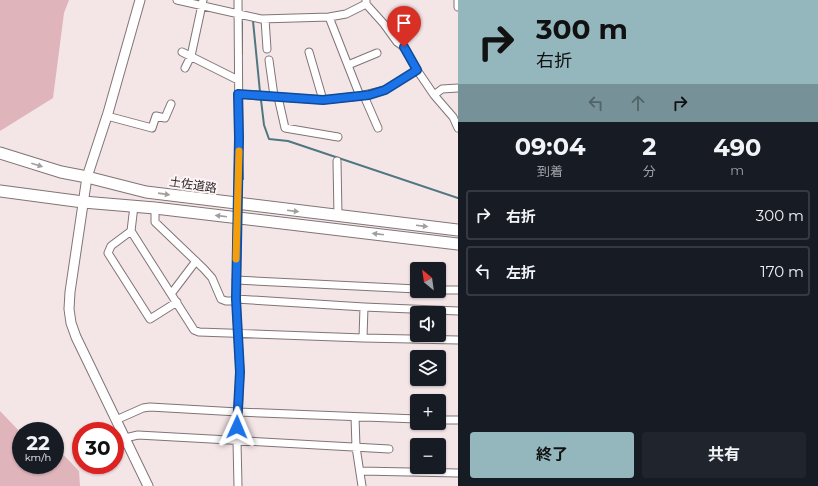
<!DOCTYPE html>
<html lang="ja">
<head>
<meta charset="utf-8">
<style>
  body { margin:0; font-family:Montserrat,"Noto Sans JP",sans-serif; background:#20242c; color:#f1f3f6; height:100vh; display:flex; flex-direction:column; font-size:15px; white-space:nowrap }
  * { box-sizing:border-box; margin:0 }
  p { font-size:13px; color:#9ea1a6 }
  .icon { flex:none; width:22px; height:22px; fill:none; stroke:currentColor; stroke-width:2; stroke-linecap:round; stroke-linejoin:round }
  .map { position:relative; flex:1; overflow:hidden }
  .sheet { display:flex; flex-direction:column; background:#171b24; width:360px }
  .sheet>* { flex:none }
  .guide { background:#94b6bd; color:#111; overflow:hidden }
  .needle { width:26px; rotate:331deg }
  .buttons { position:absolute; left:410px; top:262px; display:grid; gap:8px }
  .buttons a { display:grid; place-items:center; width:36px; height:36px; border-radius:4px; background:#171b24; box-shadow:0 1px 3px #0004; font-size:20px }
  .speed { position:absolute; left:12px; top:422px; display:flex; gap:8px; font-size:20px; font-weight:700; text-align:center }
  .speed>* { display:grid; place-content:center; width:52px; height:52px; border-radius:50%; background:#171b24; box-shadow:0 1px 3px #0004; line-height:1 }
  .speed small { font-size:10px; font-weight:400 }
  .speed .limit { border:6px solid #d22; background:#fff; color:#111 }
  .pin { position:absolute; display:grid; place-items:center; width:34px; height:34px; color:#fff; margin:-41px -17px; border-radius:50% 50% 50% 0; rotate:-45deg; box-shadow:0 0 4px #0007 }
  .pin .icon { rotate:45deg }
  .me { position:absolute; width:44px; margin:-22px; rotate:1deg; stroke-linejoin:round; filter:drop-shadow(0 0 3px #0008) }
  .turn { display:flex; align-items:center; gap:14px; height:84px; padding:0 12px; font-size:18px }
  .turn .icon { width:52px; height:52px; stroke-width:2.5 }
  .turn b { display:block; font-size:28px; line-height:34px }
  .lanes { display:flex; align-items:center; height:38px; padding:0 12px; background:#0003; justify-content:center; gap:20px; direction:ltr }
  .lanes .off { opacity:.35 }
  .eta { display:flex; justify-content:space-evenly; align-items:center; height:68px; text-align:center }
  .eta b { font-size:24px; font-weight:700; line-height:28px }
  .primary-button { display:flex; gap:8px; margin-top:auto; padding:8px 12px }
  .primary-button a { flex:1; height:46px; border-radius:4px; background:#94b6bd; color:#111; font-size:16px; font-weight:700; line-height:46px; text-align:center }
  .primary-button a+a { background:#20242c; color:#f1f3f6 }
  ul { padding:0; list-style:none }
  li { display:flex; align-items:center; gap:12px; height:50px; margin:0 8px 6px; padding:0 4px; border:2px solid #363941; border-radius:4px }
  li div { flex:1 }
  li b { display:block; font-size:15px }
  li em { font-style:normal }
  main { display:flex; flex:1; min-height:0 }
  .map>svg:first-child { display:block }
  .green { fill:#dfb5bb }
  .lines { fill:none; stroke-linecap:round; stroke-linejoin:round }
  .stream { stroke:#4f777f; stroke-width:2 }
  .minor-casing { stroke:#817476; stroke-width:9 }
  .tertiary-casing { stroke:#817476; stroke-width:11 }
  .trunk-casing { stroke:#817476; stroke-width:13 }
  .minor { stroke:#fff; stroke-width:7 }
  .tertiary { stroke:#fff; stroke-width:9 }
  .trunk { stroke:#fff; stroke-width:11 }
  .oneway { fill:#a19e9f }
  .route-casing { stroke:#114b97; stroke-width:10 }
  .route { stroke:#1a73e8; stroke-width:7 }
  .slow { stroke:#f59e0b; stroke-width:7 }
  .labels { text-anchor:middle; stroke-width:4; stroke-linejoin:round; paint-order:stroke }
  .street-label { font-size:12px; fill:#2e2829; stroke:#fdf4f6 }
</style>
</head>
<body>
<main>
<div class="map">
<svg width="458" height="486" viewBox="0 0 458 486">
  <rect width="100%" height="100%" fill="#f4e5e7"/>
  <!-- green -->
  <path class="green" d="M0,0H69L64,13L53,98L0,131Z
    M0,411L21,433V465H55V446L79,471L80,486H0Z"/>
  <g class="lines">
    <!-- stream -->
    <path class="stream" d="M253,21L260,92
      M242,22V54
      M261,100L264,125L269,139L288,141L458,198
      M242,153L243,179"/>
    <!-- minor casing -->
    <g class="minor-casing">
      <path id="minor" d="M177,0L261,19L329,17L346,14L366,4
        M366,0V4L384,24L397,42L404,47L417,70L434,95L453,117L458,128
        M458,0V7
        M329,17L360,96
        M265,19L267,49
        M182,52L238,80
        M309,52L323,100
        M269,60L274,96
        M348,65L377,53
        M185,68L191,56L203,0
        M238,94L323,100L360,96L385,90L417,70
        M434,95L442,89L458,88
        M364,96L378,128
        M278,97L285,128L338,137
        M107,116L152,128L156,116L165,118L171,104
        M337,161L338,216
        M134,206L131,231L111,246L108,253L150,319L177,302
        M155,208V222L204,269L212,278L221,299L226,301H236
        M131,231L171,294
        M196,261L171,294L194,330L199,332L363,338L458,340
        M236,280L417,289
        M439,290H458
        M236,299L364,307L458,311
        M363,338L364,307
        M355,417L356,447L362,486
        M116,420L143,408L150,407L238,412L417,419
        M439,420H458
        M125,438L138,435L389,449
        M360,471L458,473
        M238,486L237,441L240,372L236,299L239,138L238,0"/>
    </g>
    <!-- tertiary casing -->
    <g class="tertiary-casing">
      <path id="tertiary" d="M140,0L108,113L87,177L70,292L69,309L71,323L76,337L148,486"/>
    </g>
    <!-- trunk casing -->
    <g class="trunk-casing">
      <path id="trunk" d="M0,153L61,172L87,177L146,192L458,230
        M0,191L83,202L155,208L458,244"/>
    </g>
    <!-- minor -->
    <use href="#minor" class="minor"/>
    <!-- tertiary -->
    <use href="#tertiary" class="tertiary"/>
    <!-- trunk -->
    <use href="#trunk" class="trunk"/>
  </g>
  <!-- one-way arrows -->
  <defs><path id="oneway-solid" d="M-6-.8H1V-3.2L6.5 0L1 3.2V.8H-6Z"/></defs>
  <g class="oneway">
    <use href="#oneway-solid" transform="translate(37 165) rotate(18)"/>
    <use href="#oneway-solid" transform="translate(164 194) rotate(8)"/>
    <use href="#oneway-solid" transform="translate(293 211) rotate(7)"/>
    <use href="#oneway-solid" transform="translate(221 216) rotate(-173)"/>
    <use href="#oneway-solid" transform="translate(422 226) rotate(7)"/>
    <use href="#oneway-solid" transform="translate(378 234) rotate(-173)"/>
  </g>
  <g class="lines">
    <!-- route casing -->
    <g class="route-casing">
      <path id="route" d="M237,427L240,372L236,299L239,138L238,94L323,100L369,95L385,90L417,70L404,47"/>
    </g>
    <!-- route -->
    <use href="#route" class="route"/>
    <!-- slow -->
    <path class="slow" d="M236,259L239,151"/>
  </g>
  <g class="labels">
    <!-- street labels -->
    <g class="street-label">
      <text transform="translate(193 185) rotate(8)" y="4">土佐道路</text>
    </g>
  </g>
</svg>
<div class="buttons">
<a><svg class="needle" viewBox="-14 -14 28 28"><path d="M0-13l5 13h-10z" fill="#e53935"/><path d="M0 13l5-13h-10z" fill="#9ea1a6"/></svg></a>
<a><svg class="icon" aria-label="sound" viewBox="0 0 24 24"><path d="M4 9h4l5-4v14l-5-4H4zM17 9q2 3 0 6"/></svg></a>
<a><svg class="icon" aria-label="layers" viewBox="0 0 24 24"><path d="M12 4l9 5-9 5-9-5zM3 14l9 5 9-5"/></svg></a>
<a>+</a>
<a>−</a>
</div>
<div class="speed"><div>22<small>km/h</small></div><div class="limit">30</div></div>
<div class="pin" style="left:404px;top:47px;background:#d93025"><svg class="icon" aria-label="arrive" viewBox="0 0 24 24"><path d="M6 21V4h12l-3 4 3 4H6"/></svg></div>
<svg class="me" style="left:237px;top:427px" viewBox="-20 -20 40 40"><path d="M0-17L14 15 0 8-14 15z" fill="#1a73e8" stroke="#fff" stroke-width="4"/></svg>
</div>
<section class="sheet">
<div class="guide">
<div class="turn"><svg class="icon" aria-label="right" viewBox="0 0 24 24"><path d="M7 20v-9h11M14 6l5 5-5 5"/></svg><div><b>300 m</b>右折</div></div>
<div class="lanes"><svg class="icon off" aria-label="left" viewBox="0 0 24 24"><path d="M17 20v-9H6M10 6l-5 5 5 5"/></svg><svg class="icon off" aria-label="ahead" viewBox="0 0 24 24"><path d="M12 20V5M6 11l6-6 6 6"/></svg><svg class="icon" aria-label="right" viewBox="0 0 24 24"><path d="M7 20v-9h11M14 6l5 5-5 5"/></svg></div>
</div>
<div class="eta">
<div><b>09:04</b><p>到着</p></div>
<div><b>2</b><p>分</p></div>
<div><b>490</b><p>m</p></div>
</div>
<ul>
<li><svg class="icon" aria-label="right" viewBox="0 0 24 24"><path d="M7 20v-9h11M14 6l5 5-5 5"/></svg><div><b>右折</b></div><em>300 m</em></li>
<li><svg class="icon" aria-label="left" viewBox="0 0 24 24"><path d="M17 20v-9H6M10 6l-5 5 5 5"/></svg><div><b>左折</b></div><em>170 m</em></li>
</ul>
<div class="primary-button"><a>終了</a><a>共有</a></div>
</section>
</main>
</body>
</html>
